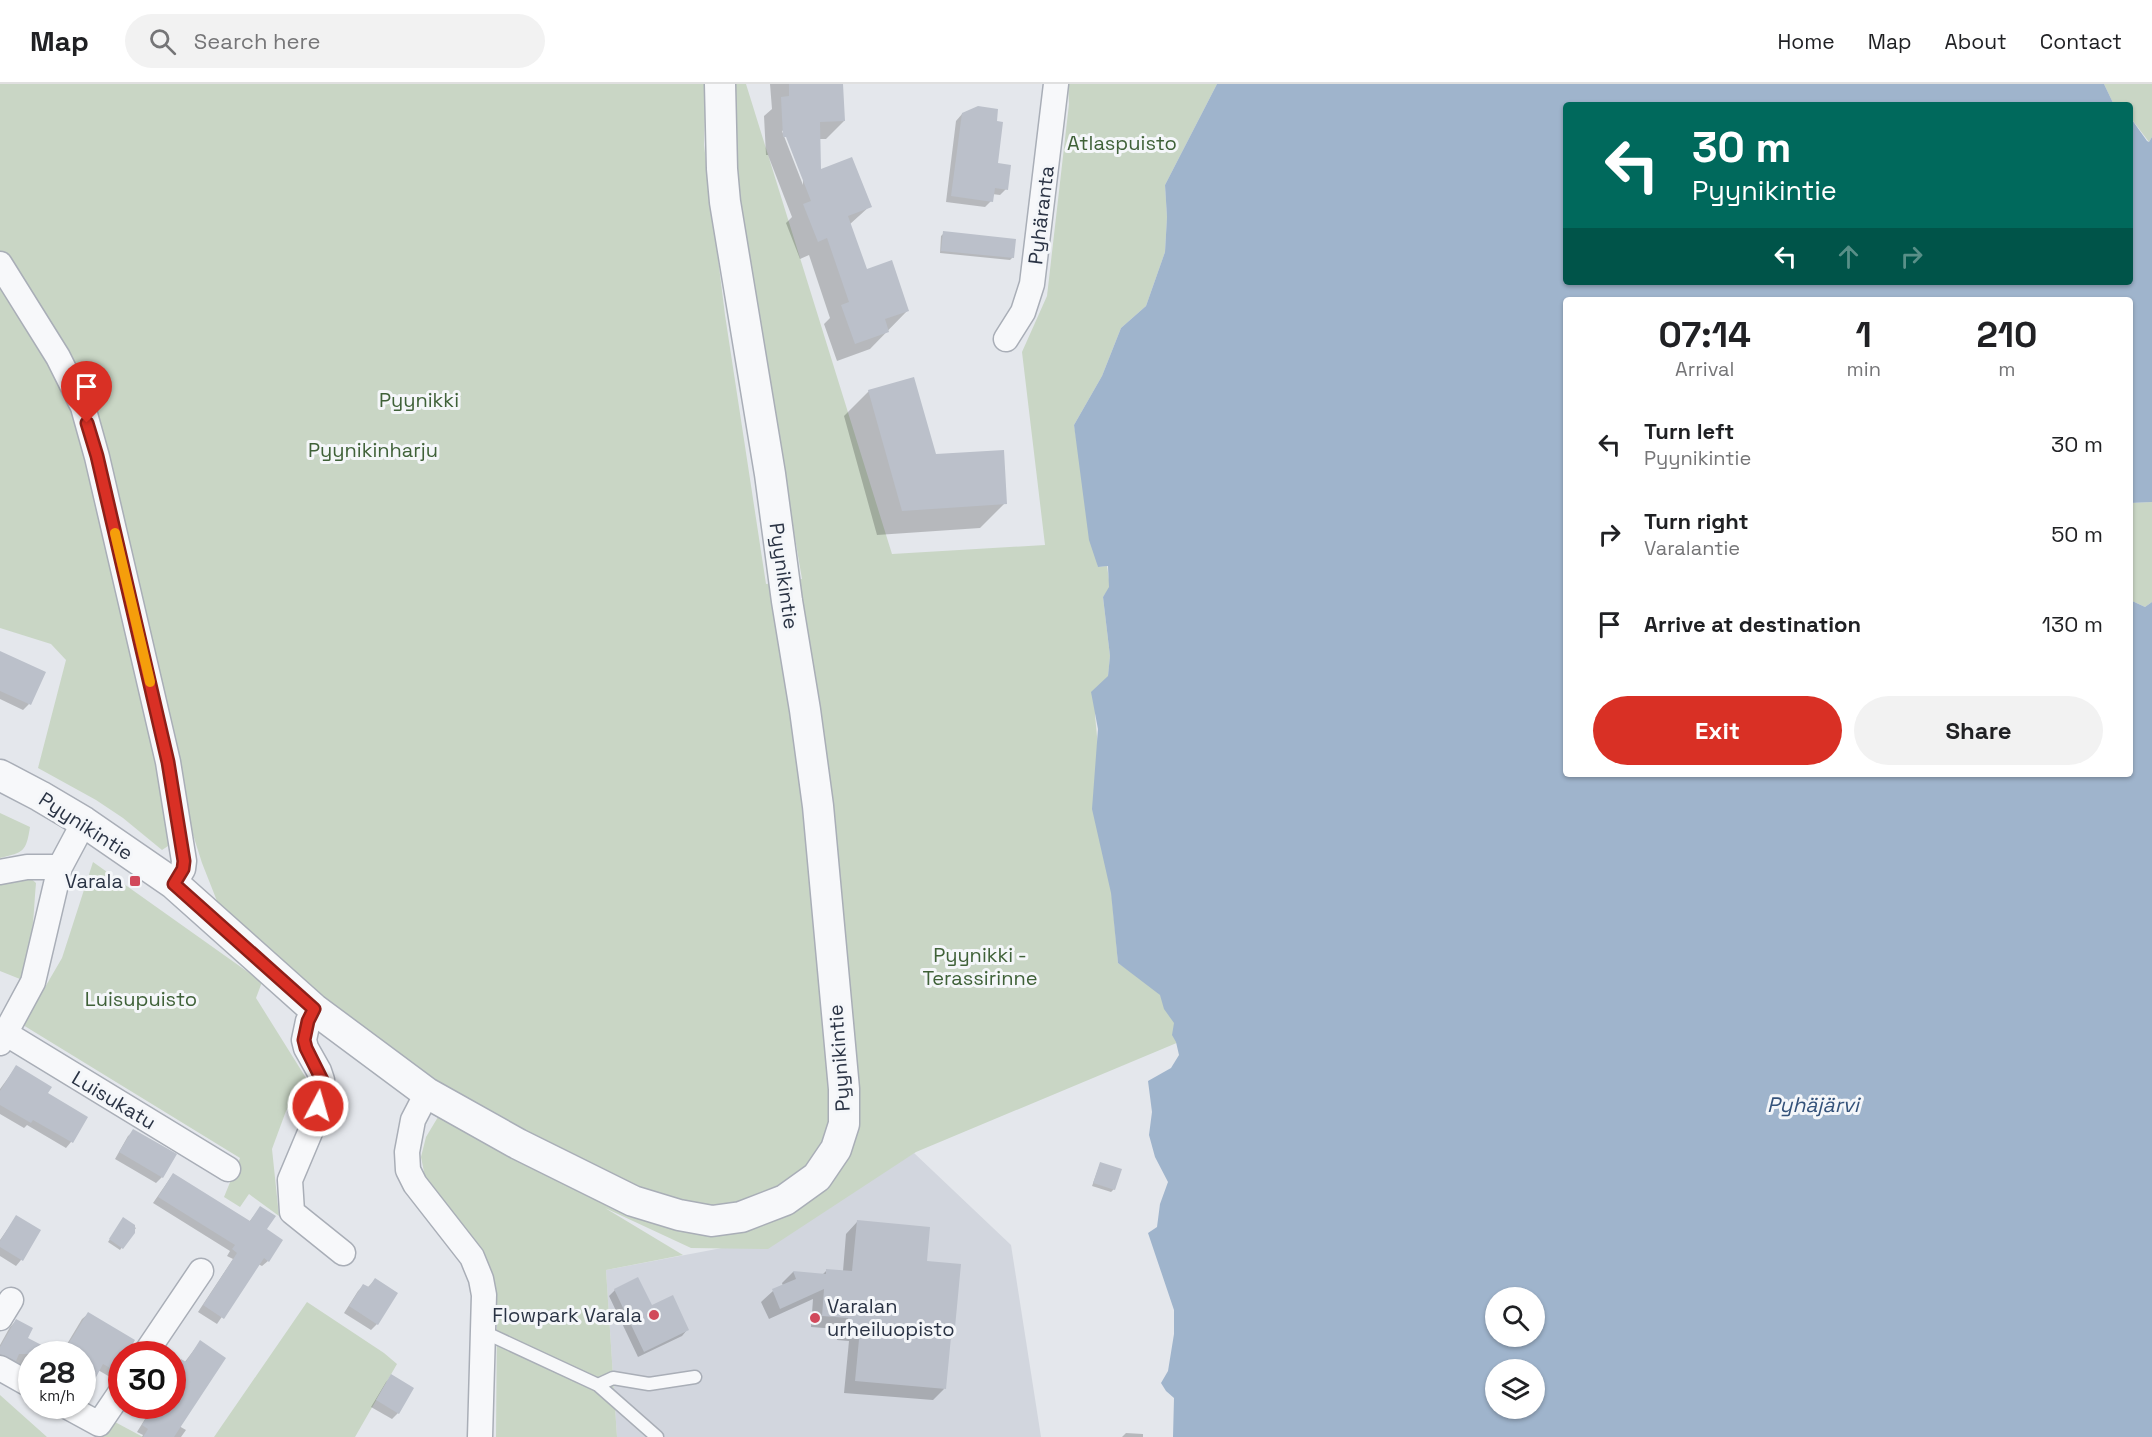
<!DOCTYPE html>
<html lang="en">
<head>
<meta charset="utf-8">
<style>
  body { margin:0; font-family:"Space Grotesk",sans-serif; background:#f2f2f2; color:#202124; height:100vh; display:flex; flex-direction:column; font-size:22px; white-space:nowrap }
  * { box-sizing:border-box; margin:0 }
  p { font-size:20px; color:#757577 }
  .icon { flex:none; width:33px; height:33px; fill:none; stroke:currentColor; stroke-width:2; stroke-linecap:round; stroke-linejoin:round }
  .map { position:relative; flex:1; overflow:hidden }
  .drawer { position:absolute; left:1563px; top:213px; width:570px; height:480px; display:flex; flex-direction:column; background:#fff; border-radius:6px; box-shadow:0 2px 4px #0004 }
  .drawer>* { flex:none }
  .top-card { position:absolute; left:1563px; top:18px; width:570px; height:183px; border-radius:6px; box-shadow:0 2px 4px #0004; background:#00695c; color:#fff; overflow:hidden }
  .tools { position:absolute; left:1485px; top:1203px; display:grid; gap:12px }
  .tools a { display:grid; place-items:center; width:60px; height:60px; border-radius:50%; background:#fff; box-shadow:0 2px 4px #0004; font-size:30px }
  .speed { position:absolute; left:18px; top:1257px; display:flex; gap:12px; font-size:30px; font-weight:700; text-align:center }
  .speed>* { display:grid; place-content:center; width:78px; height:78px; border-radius:50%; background:#fff; box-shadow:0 2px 4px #0004; line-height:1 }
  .speed small { font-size:15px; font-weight:400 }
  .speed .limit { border:9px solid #d22; background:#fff; color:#111 }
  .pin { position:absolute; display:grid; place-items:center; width:51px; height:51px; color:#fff; margin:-62px -26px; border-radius:50% 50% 50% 0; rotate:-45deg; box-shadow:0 0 6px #0007 }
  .pin .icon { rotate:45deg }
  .me { position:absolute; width:66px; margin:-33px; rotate:6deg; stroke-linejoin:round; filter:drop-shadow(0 0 4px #0008) }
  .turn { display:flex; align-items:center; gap:21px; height:126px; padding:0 30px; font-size:27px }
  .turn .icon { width:78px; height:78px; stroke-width:2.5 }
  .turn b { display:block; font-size:42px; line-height:51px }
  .lanes { display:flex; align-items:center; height:57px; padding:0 30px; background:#0003; justify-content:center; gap:30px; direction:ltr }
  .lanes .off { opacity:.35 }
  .eta { display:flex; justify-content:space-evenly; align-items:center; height:102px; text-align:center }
  .eta b { font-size:36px; font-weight:600; line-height:42px }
  .action { display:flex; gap:12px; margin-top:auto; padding:12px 30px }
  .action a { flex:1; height:69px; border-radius:36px; background:#d93025; color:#fff; font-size:24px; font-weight:600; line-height:69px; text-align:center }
  .action a+a { background:#f2f2f2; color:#202124 }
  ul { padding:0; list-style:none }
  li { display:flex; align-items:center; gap:18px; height:90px; padding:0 30px }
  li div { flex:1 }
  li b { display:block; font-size:22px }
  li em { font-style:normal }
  header { display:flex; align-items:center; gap:36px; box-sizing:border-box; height:84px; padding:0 30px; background:#fff; border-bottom:2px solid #e0e0e0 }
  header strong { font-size:28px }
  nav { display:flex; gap:33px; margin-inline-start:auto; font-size:21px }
  .search { width:420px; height:54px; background:#f2f2f2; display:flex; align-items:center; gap:15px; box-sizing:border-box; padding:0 21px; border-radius:33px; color:#757577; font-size:22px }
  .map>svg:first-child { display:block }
  .built { fill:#d2d6de }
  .green { fill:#c9d6c5 }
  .water { fill:#9fb4cc; fill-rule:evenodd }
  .shadow { fill:#0003; fill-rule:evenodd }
  .building { fill:#bbc0ca }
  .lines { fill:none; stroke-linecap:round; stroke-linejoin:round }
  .service-casing { stroke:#a9aeb7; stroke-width:15 }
  .minor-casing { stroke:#a9aeb7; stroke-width:27 }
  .tertiary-casing { stroke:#a9aeb7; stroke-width:33 }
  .service { stroke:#f7f8fa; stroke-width:12 }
  .minor { stroke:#f7f8fa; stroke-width:24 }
  .tertiary { stroke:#f7f8fa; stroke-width:30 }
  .route-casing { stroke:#8d1f18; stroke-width:15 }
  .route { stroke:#d93025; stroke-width:10 }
  .slow { stroke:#f59e0b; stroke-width:10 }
  .poi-dot { fill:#d1495b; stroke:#f4f6f9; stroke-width:2 }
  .labels { text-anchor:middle; stroke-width:6; stroke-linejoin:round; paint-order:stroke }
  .park-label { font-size:20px; fill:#3f6138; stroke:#f4f6f9 }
  .street-label { font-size:20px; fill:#2b3445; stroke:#f4f6f9 }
  .poi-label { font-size:20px; fill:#2b3445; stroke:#f4f6f9; text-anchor:end }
  .water-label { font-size:21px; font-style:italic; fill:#34527a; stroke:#f4f6f9 }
</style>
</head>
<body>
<header>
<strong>Map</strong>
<div class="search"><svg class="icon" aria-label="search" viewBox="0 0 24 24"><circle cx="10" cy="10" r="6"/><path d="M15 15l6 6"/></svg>Search here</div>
<nav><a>Home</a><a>Map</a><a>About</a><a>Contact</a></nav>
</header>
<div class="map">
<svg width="2152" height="1353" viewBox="0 0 2152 1353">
  <rect width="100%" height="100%" fill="#e4e7ec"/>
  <!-- built -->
  <path class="built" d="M914,1069L1011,1161L1041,1353H617L606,1186L775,1154Z"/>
  <!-- green -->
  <path class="green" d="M0,0H706L704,61L725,231L766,500L802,495L738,119L733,0H746L892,470L1045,461L1022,268L1047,212L1069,20L1068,0H1217L1165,101L1167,133L1165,168L1146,222L1121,244L1102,292L1074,341L1098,483L1107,482L1110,503L1103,513L1110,572L1108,593L1095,631L1118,879L1172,915L1179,958L916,1068L768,1165L691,1164L605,1124L683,1171L606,1186L617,1353H496L497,1229L493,1193L477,1161L426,1098L421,1073L426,1053L438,1033L576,1106L482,1025L434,999L392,970L241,846L217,817L202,779L190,741L183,696L159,671L171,760L162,766L123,734L96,716L38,684L66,576L51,560L0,544Z
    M2104,0H2152V53L2149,58L2130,33V21H2114Z
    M2152,418V518L2145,523L2130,516V419Z
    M0,729L30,743C26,768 24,768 0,774Z
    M93,778L262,898L256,914L306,994L286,1027L272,1065L279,1132L249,1110L240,1123L224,1113L240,1074L23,941L62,874Z
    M26,790L36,799C33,832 34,864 20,895L0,887V795Z
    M307,1218L384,1269L397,1280L355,1353H214Z
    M0,1311L47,1353H0Z
    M115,1338L143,1353H101Z"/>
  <!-- water -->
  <path class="water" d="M1217,0H2104L2114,21H1566V198H2130V33L2147,57L2149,58L2152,53V418L2130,419V216H1566V690H2130V516L2145,523L2152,518V1353H1173L1174,1314L1166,1307L1161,1299L1168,1287L1174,1250V1226L1148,1149L1157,1143L1160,1120L1168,1098L1155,1073L1149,1051L1152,1028L1148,997L1171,984L1179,971L1176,958L1172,951L1174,939L1164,925L1160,911L1118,879L1111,809L1092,725L1098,645L1091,608L1108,592L1110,572L1103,513L1109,503L1108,482L1098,483L1089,456L1074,341L1102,292L1121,244L1146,222L1165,168L1167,133L1165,101ZM1496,1214H1534V1252H1496ZM1496,1286H1534V1324H1496Z"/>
  <!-- shadow -->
  <path class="shadow" d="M770,0H842L844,37L826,55H819L820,87L870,122L849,141L867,187L908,226L870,265L837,277L824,240L830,234L809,171L800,175L786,139L792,133L768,71H766L764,32L772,25ZM785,46L803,94V101L782,47Z
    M962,30L996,80L1006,105L1000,111L992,110L991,117L985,123L946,118L956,37Z
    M944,149L1013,173L1010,176L940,169L941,152Z
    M869,307L935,371L1005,419L980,444L877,451L844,332Z
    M0,570L29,620L23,626L0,615Z
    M16,983L46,1010L86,1033L71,1058L66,1064L27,1041L24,1044L0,1030V1005Z
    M134,1047L162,1093L156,1099L115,1075L128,1052Z
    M1100,1080L1114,1105L1111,1108L1092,1102Z
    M173,1090L249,1138L261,1123L265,1146L268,1177L262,1182L258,1180L217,1240L198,1228L233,1175L227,1172L230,1167L153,1119Z
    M16,1133L21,1176L16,1182L0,1172V1156Z
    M123,1135L136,1144L120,1166L108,1158Z
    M857,1138L925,1179L953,1253L949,1257L944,1305L933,1316L844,1309L849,1257L837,1256V1245L811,1243L813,1215L769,1235L761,1218L773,1207L783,1202L782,1199L793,1188L822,1191L827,1186L843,1187L846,1150Z
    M375,1196L377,1240L371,1246L344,1229L358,1207L363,1202L367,1204Z
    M615,1206L651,1223L687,1246L682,1252L638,1273L609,1212Z
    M88,1230L133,1257L125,1270H122V1277L110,1293L98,1286L83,1315L82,1270H61L82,1235Z
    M16,1237L26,1255L56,1270H32V1294L0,1277V1261L10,1243Z
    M200,1258L179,1342L186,1346L181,1353H142L143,1351L137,1348L153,1322H172V1288L181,1277L184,1279Z
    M392,1292L398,1329L392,1335L371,1323L386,1298Z
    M1126,1349L1143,1350V1353H1122Z"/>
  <!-- building -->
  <path class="building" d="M789,0H843L845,37L820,38L821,85L852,73L872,123L848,132L867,185L892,176L909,227L885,235L889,248L855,260L841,221L849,218L827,154L818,158L803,120L811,117L786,53H783L781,13L789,12Z
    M978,22L998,25L997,37L1003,38L998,79L1011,81L1008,106L995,104L993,118L951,112L962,29Z
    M943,147L1016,155L1014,174L941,167Z
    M914,293L936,370L1004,366L1007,420L902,427L868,306Z
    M0,567L46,588L31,621L0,607Z
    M16,981L52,1003L48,1009L88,1033L73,1059L33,1036L31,1039L0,1021V1007Z
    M133,1045L177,1070L163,1094L119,1068Z
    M1100,1078L1122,1085L1115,1106L1093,1099Z
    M173,1089L250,1137L260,1122L276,1132L267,1145L283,1156L269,1178L264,1174L224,1235L203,1221L237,1169L232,1165L235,1161L158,1113Z
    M16,1131L41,1146L23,1177L0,1163V1157Z
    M123,1133L135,1141V1149L123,1165L109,1155Z
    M857,1136L930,1143L927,1177L961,1180L954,1254L951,1253L946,1305L855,1297L860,1245L847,1244L848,1234L822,1232L824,1205L780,1225L772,1205L796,1195L793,1187L826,1190V1185L852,1187Z
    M638,1193L652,1221L673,1211L689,1246L644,1268L614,1205Z
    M375,1194L398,1209L378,1241L349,1222L363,1200L369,1203Z
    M88,1228L135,1256L127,1270H122V1280L117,1288L103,1280L84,1316L82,1270H62Z
    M16,1235L33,1244L28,1254L59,1270H19L16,1277L0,1270V1263Z
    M200,1256L226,1274L174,1353H143L148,1345L142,1341L154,1322H172L173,1288L181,1275L186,1278Z
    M391,1290L414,1304L399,1330L376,1316Z"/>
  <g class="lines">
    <!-- service casing -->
    <g class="service-casing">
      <path id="service" d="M484,1248L598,1301L657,1353
        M598,1301L613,1294L649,1300L695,1293"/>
    </g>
    <!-- minor casing -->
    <g class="minor-casing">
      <path id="minor" d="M0,180L58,273L83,323L97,373L168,678L184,777L183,785L174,800
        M1006,255L1023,228L1032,200L1056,0
        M0,788L27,783H60
        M314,925L308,937L304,956L306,964L319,987L322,996L321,1005L314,1039L290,1096L292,1128L343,1169
        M0,946L228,1085
        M0,959L33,898L60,783L84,738
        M427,1009L413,1036L407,1068L408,1086L415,1100L472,1173L481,1195L484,1211L480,1353
        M0,1234L11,1216
        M145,1270L201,1187
        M0,1284L32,1302
        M66,1322L99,1340L122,1306"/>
    </g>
    <!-- tertiary casing -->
    <g class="tertiary-casing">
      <path id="tertiary" d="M0,691L40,712L84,738L174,800L314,925L427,1009L518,1060L633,1117L679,1131L712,1137L741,1133L785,1116L817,1093L836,1065L844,1040V1005L818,722L805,626L787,517L770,390L725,118L722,85L720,0"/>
    </g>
    <!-- service -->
    <use href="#service" class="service"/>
    <!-- minor -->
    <use href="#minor" class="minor"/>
    <!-- tertiary -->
    <use href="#tertiary" class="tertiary"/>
  </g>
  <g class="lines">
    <!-- route casing -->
    <g class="route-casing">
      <path id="route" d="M87,339L97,372L168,678L184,777L183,785L174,800L314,925L308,937L304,956L306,964L322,996L318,1022"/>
    </g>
    <!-- route -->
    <use href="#route" class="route"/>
    <!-- slow -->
    <path class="slow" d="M115,449L150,598"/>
  </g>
  <!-- markers -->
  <g class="poi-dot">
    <rect x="129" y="791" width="12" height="12" rx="3"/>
    <circle cx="654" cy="1231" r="6"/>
    <circle cx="815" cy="1234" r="6"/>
  </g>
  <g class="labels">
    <!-- park labels -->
    <g class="park-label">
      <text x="1122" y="66">Atlaspuisto</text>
      <text x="419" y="323">Pyynikki</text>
      <text x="373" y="373">Pyynikinharju</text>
      <text x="980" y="878">Pyynikki -<tspan x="980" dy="23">Terassirinne</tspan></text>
      <text x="141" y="922">Luisupuisto</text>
    </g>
    <!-- street labels -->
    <g class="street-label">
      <text transform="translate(1041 131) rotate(-83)" y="7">Pyhäranta</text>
      <text transform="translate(784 492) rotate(82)" y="7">Pyynikintie</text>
      <text transform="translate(86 742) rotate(33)" y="7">Pyynikintie</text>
      <text transform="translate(839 974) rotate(-94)" y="7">Pyynikintie</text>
      <text transform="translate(114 1016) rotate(31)" y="7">Luisukatu</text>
    </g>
    <!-- poi labels -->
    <g class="poi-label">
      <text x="123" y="804">Varala</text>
      <text x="827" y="1229" text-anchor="start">Varalan<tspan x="827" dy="23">urheiluopisto</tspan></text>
      <text x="642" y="1238">Flowpark Varala</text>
    </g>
    <!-- water labels -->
    <g class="water-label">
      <text x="1813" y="1028">Pyhäjärvi</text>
    </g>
  </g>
</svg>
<div class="tools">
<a><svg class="icon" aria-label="search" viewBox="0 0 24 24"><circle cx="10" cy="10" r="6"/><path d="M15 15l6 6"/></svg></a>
<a><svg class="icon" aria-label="layers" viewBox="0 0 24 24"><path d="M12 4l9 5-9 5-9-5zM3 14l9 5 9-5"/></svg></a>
</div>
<div class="speed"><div>28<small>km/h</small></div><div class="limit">30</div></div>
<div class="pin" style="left:87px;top:339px;background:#d93025"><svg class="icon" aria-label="arrive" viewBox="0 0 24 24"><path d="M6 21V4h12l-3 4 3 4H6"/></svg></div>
<svg class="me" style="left:318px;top:1022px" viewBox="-20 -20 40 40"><circle r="17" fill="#d93025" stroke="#fff" stroke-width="3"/><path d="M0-11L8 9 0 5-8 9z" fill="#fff"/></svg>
<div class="top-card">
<div class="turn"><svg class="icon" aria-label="left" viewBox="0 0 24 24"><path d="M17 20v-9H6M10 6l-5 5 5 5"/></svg><div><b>30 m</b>Pyynikintie</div></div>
<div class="lanes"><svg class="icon" aria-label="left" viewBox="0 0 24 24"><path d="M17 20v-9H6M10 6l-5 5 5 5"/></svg><svg class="icon off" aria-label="ahead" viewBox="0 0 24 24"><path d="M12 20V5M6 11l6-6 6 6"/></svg><svg class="icon off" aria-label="right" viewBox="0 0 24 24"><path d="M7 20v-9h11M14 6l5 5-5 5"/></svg></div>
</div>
<section class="drawer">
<div class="eta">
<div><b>07:14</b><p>Arrival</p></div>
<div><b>1</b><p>min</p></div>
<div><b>210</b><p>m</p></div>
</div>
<ul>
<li><svg class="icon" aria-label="left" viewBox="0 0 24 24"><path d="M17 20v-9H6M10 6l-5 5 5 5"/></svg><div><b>Turn left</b><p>Pyynikintie</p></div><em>30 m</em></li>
<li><svg class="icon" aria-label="right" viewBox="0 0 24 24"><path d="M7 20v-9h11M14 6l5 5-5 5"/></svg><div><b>Turn right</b><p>Varalantie</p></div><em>50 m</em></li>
<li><svg class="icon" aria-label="arrive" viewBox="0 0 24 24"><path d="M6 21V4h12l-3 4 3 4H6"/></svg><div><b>Arrive at destination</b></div><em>130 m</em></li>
</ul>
<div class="action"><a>Exit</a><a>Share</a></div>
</section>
</div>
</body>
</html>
